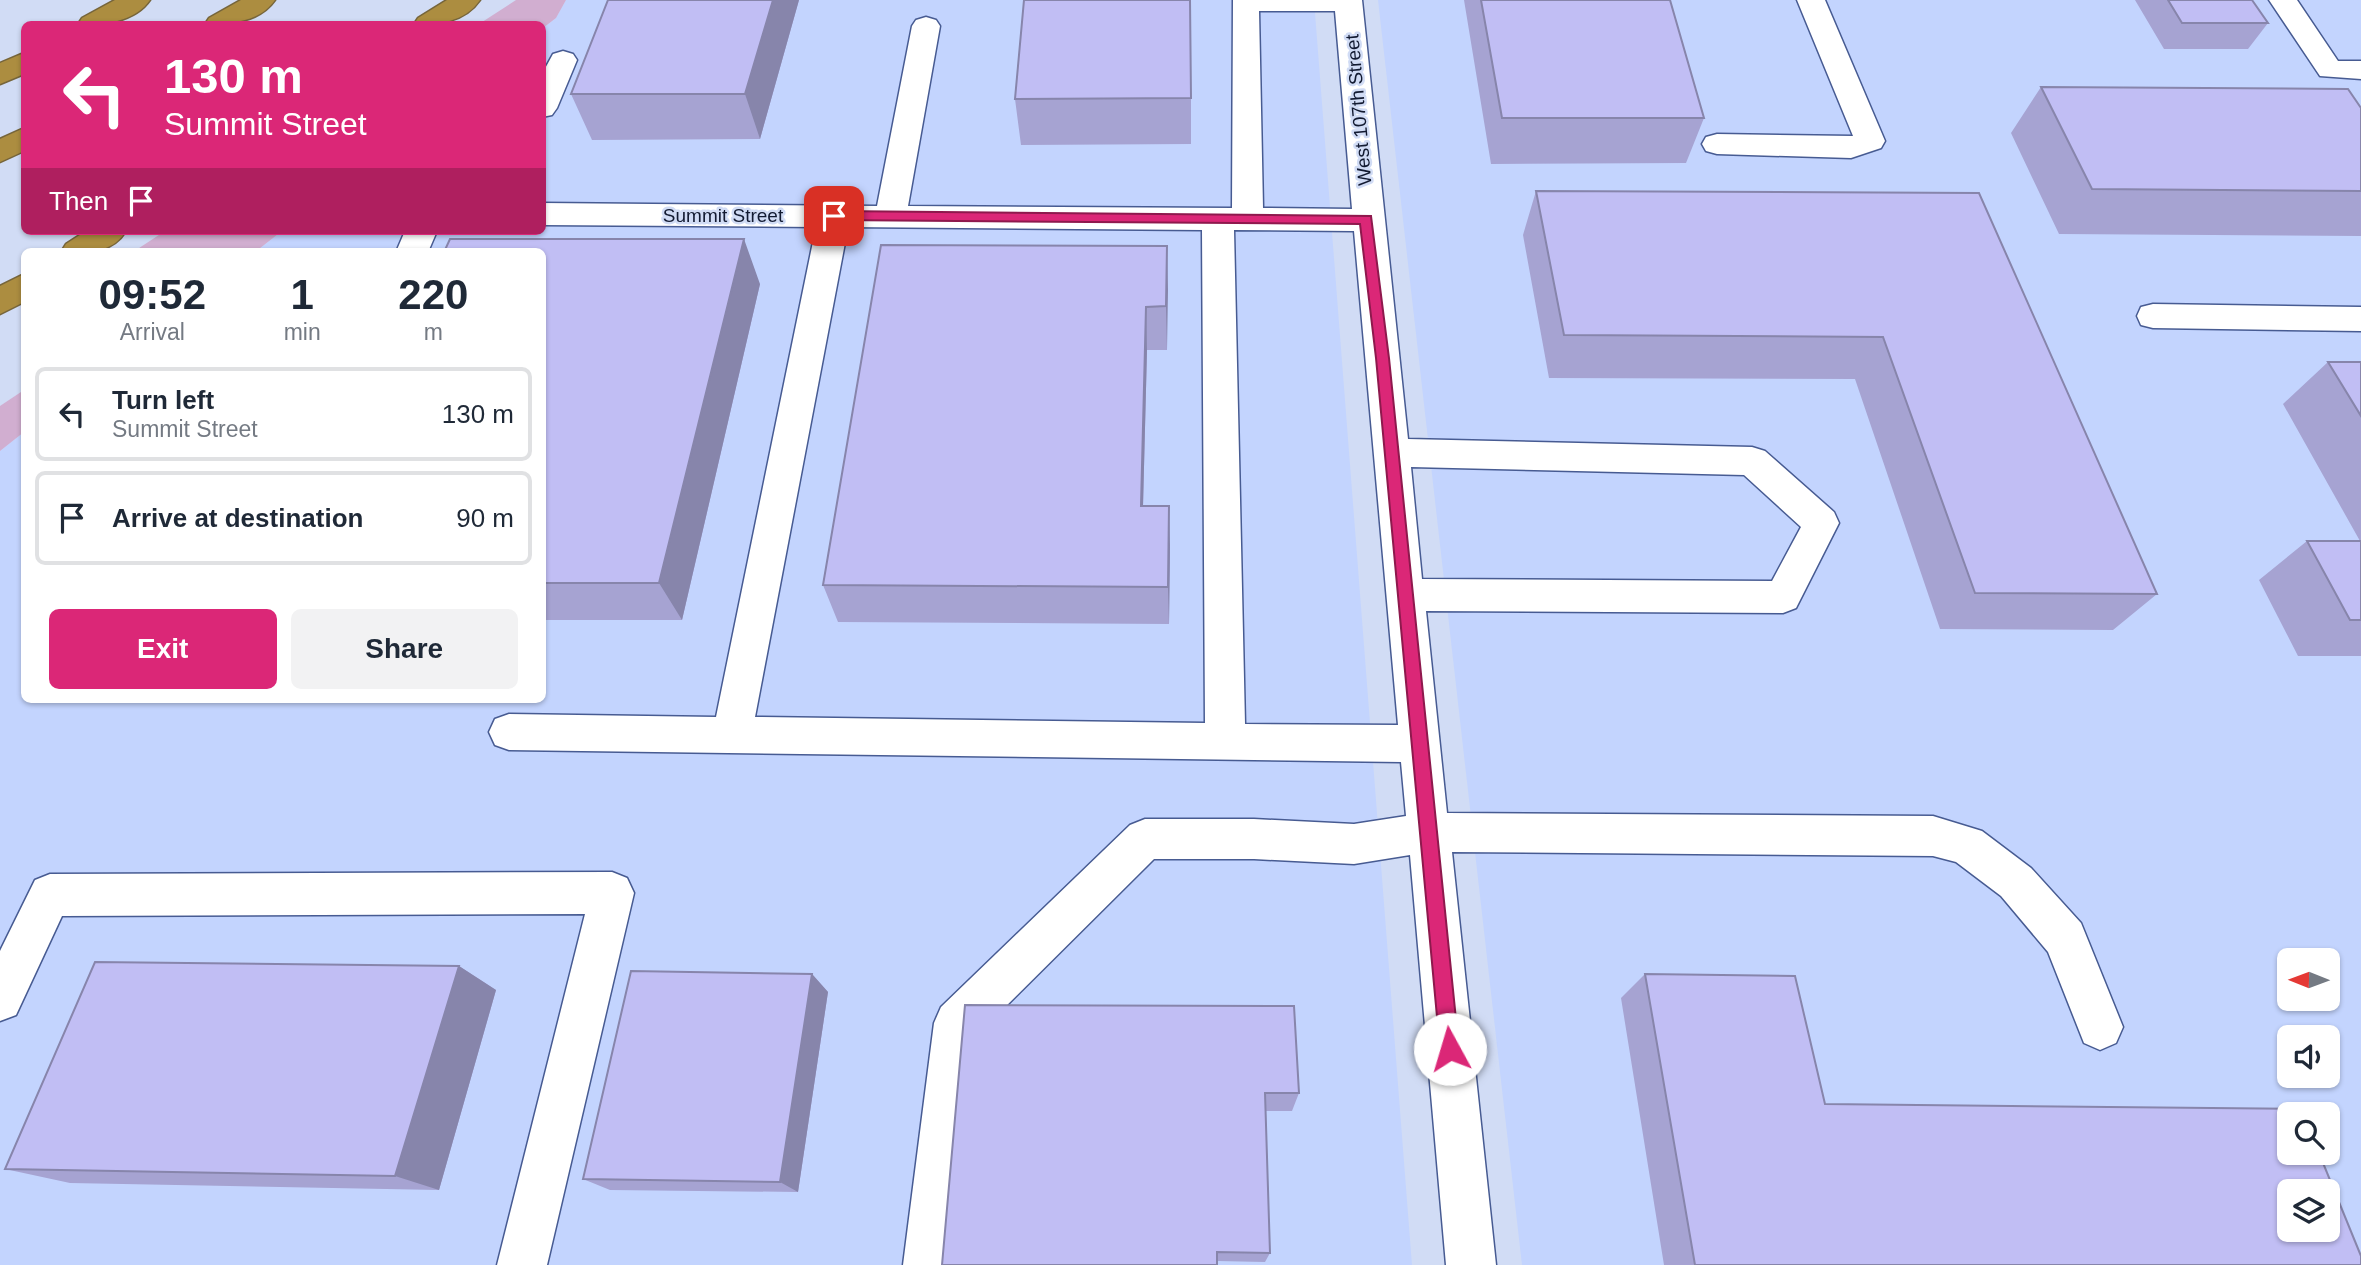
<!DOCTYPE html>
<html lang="en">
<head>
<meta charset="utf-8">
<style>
  body { margin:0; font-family:Arial,sans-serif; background:#f2f2f3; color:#1f2937; height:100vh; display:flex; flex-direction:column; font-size:26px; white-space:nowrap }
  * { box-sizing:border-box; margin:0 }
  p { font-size:23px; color:#747a83 }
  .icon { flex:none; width:38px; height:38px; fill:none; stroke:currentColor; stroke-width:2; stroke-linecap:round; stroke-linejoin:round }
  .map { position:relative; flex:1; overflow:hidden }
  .side { position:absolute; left:21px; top:248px; width:525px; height:455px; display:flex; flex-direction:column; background:#fff; border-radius:10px; box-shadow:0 2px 5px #0004 }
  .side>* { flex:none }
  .guide { position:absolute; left:21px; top:21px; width:525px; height:214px; border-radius:10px; box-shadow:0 2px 5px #0004; background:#db2777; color:#fff; overflow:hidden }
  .needle { width:46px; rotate:271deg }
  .buttons { position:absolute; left:2277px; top:948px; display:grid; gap:14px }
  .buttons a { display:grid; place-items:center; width:63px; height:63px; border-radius:10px; background:#fff; box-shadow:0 2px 5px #0004; font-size:35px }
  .pin { position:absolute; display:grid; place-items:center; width:60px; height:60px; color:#fff; margin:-30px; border-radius:14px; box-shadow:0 4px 10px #0006 }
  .me { position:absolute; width:77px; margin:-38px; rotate:354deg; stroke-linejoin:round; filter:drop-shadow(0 0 5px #0008) }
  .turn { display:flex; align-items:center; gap:24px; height:147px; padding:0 28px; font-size:32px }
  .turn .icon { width:91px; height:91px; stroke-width:2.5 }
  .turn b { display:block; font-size:49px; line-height:60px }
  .then { display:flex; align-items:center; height:66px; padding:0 28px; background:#0003; gap:14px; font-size:26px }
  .eta { display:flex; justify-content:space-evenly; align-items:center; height:119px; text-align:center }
  .eta b { font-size:42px; font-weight:700; line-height:49px }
  .action { display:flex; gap:14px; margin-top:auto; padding:14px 28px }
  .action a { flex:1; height:80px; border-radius:10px; background:#db2777; color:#fff; font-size:28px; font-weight:700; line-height:80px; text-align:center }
  .action a+a { background:#f2f2f3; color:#1f2937 }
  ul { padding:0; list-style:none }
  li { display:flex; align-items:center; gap:21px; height:94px; margin:0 14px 10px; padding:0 14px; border:4px solid #e0e1e3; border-radius:10px }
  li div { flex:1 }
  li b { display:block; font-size:26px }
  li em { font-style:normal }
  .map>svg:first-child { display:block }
  .built { fill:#c3d4fe; fill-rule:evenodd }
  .green { fill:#d1aed0 }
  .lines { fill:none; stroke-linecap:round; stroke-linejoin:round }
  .minor-casing { stroke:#475b92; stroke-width:3 }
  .highway-casing { stroke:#76653b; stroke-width:3 }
  .minor { fill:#fff; fill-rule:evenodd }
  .highway { fill:#ac8d40; fill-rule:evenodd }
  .wall { fill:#a6a3d2 }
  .shaded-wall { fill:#8785ab }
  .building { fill:#c1bef4; stroke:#8785ab; stroke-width:2; fill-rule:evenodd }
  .route { fill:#db2777; stroke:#8e194d; stroke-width:2 }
  .labels { text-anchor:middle; stroke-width:5; stroke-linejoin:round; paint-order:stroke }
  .street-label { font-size:19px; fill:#121a31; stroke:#d1dcf5 }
</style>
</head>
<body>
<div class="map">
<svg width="2361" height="1265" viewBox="0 0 2361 1265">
  <rect width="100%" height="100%" fill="#d1dcf5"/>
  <!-- built -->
  <path class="built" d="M566,0H1314L1412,1265H0V451L24,432V700H542V252H255L282,231H542L543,28L556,18Z
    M1378,0H2361V1265H1522ZM2289,961H2328V999H2289ZM2289,1038H2328V1076H2289ZM2289,1115H2328V1153H2289ZM2289,1192H2328V1230H2289Z"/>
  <!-- green -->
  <path class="green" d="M516,0H566L556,18L543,28L542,24H479Z
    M165,231H282L255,252H133Z
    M24,390V432L0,451V406Z"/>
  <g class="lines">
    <!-- minor casing -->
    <g class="minor-casing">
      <path id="minor" d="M1233,0H1362L1408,439L1752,447L1765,451L1834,512L1839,523L1796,608L1783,613L1426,611L1447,813L1933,816L1982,831L2031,868L2081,923L2123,1027L2116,1043L2100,1050L2084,1043L2048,952L2001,896L1956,862L1933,856L1452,852L1496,1265H1446L1410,855L1354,864L1254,859H1154L978,1034L953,1265H903L934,1023L941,1007L1130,825L1145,819H1254L1354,824L1406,816L1401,762L509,750L495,745L489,732L495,719L509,714L716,717L816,227L542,225V203L877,206L912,26L916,20L926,17L936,20L940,26L908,206L1232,208ZM1259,11H1335L1352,209L1263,208ZM848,227L1202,230L1205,723L755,717ZM1234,230L1354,231L1398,725L1245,724ZM1411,467L1744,475L1801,527L1772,581L1422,579Z
        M1797,0H1825L1885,141L1881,148L1851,158L1717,154L1706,151L1702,144L1706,137L1717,134L1853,136Z
        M2269,0H2297L2338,61H2361V79L2320,76Z
        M563,51L573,54L577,60L557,108L552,115L542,117V74L553,54Z
        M405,231H437L428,252H396Z
        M2153,304L2361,307V331L2153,328L2141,325L2137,316L2141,307Z
        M612,872L627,878L634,893L547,1265H497L585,914L62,916L16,1015L0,1021V951L35,880L50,874Z"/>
    </g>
    <!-- highway casing -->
    <g class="highway-casing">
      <path id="highway" d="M115,0H150C135,22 102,26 78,24L82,18Z
        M241,0H275C259,23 230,24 205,24L209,18Z
        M447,0H480C464,23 439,24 414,24L418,18Z
        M24,53V74L0,84V63Z
        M24,128V151L0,162V139Z
        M86,231H126C111,255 86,252 61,252L66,244Z
        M24,274V302L0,314V286Z"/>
    </g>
    <!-- minor -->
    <use href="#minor" class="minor"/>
    <!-- highway -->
    <use href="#highway" class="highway"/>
  </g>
  <!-- wall -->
  <path class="wall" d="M799,0L760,139L592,140L571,94Z
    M1464,0H1670L1704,118L1686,163L1491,164Z
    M2135,0H2252L2268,23L2248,49H2164Z
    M2041,87L2361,108V236L2059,234L2011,133Z
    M1191,98V144L1021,145L1015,99Z
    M1536,191L1979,193L2157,594L2113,630L1940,629L1855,379L1549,378L1523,235Z
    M1167,246V350H1147L1143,506L1170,545L1169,624L838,622L823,585Z
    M542,252L760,284L682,620H542Z
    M2328,362H2361V656H2298L2259,580L2307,541H2360L2283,404Z
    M459,966L496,990L439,1190L70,1183L5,1169Z
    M812,974L828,992L798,1192L610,1190L583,1179Z
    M1645,974L1825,1104L2361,1265H1664L1621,998Z
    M965,1005L1299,1093L1292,1111H1266L1270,1253L1265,1262L1217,1261Z"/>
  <!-- shaded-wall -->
  <path class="shaded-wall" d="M773,0H799L760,139L745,94Z
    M744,239L760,284L682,620L659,583Z
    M1167,246L1168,290L1167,350L1166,306Z
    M1146,307L1147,350L1142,545L1141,506Z
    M1169,506L1170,545L1169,624L1168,587Z
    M459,966L496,990L439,1190L395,1176Z
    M812,974L828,992L798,1192L780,1182Z"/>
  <!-- building -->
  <path class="building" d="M608,0H773L745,94H571Z
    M1024,0H1190L1191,98L1015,99Z
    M1481,0H1670L1704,118H1502Z
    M2168,0H2252L2268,23H2182Z
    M2041,87L2348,89L2361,108V191L2092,189Z
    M1536,191L1979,193L2157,594L1975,593L1883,337L1564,335Z
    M450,239H744L659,583H542V252H444Z
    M881,245L1167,246L1166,306L1146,307L1141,506H1169L1168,587L823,585Z
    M2328,362H2361V416Z
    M2307,541H2361V620H2350Z
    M95,962L459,966L395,1176L5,1169Z
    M631,971L812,974L780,1182L583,1179Z
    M1645,974L1795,976L1825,1104L2300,1109L2303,1115H2289V1153H2319L2361,1256V1265H1695ZM2289,1192H2328V1230H2289Z
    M965,1005L1294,1006L1299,1093H1265L1270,1253L1217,1252V1265H942Z"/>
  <!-- route -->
  <path class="route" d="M834,211L1371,216L1389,358L1459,1049L1456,1055L1450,1058L1443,1055L1440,1049L1376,358L1360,224L834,220L828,216Z"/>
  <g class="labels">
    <!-- street labels -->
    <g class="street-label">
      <text transform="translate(1358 110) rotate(-95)" y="7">West 107th Street</text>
      <text x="723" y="222">Summit Street</text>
    </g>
  </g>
</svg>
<div class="buttons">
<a><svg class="needle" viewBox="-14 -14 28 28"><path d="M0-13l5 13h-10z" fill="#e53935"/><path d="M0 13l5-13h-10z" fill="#747a83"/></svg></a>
<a><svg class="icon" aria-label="sound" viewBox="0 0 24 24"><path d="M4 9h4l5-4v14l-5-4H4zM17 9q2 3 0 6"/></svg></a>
<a><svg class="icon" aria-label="search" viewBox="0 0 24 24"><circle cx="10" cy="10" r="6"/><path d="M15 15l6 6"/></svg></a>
<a><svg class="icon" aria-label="layers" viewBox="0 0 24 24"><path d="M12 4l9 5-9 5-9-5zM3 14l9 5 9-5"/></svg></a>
</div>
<div class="pin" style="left:834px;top:216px;background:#d93025"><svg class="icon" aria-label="arrive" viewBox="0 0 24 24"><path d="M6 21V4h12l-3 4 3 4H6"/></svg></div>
<svg class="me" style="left:1450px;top:1049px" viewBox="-20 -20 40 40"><circle r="19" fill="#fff"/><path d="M0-13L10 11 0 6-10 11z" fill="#db2777"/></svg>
<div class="guide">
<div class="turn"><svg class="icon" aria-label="left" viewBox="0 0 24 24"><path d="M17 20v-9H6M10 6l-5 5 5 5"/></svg><div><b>130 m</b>Summit Street</div></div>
<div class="then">Then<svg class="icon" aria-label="arrive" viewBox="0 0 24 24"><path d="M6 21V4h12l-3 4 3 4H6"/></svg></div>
</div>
<section class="side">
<div class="eta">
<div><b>09:52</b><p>Arrival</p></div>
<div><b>1</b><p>min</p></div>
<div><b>220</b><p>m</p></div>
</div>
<ul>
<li><svg class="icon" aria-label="left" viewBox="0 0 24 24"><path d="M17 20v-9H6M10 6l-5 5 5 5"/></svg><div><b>Turn left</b><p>Summit Street</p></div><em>130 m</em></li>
<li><svg class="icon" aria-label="arrive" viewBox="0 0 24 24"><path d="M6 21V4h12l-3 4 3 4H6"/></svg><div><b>Arrive at destination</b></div><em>90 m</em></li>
</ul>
<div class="action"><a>Exit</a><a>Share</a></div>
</section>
</div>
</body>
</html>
